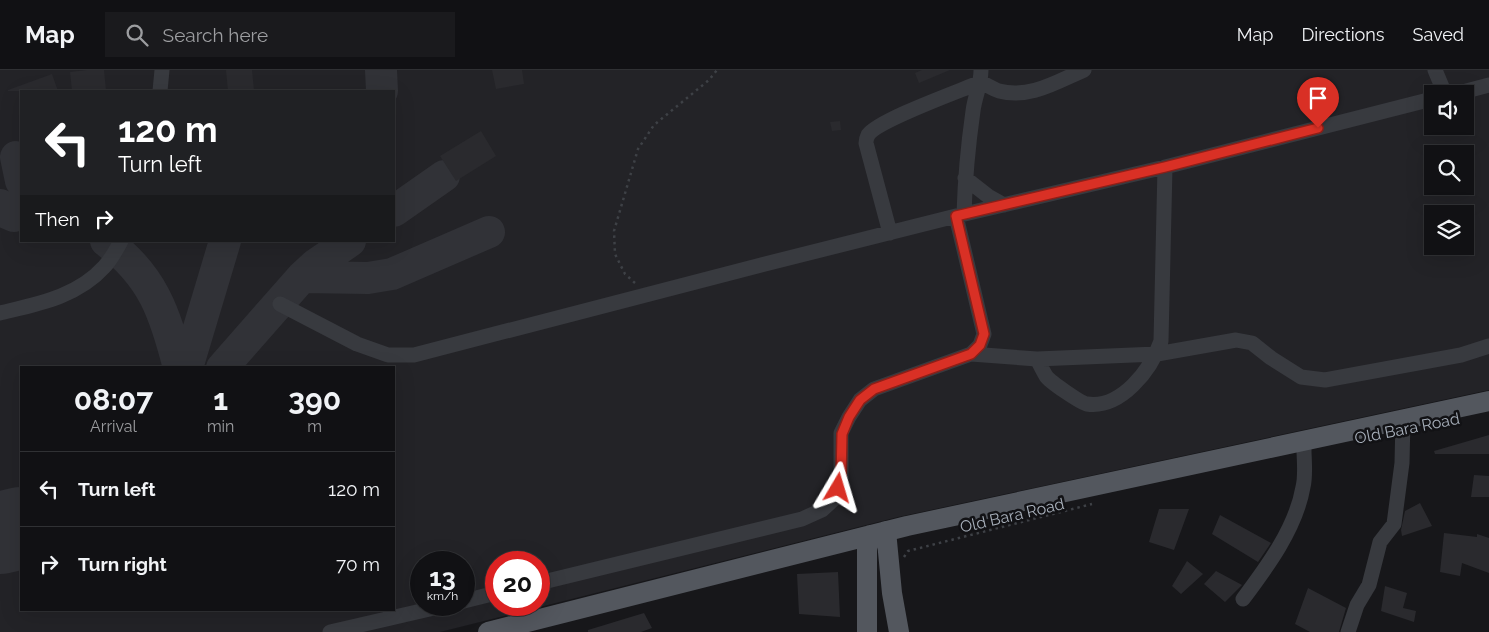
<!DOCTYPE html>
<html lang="en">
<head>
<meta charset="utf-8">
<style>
  body { margin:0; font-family:Raleway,sans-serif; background:#1a1a1d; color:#f1f3f6; height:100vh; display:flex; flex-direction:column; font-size:19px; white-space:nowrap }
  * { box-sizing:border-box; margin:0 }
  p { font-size:16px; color:#9c9da0 }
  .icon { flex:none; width:28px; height:28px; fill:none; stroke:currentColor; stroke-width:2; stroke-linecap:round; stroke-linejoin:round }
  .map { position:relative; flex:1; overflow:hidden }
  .panel { position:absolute; left:20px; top:296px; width:375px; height:245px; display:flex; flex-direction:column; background:#111114; border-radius:0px; box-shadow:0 5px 20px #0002,0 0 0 1px #303134 }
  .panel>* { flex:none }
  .guide { position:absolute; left:20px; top:20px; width:375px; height:152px; border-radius:0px; box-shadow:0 5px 20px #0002,0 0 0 1px #303134; background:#202124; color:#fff; overflow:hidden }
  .buttons { position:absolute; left:1424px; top:15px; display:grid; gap:10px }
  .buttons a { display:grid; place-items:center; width:50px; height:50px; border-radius:0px; background:#111114; box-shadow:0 5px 20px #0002,0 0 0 1px #303134; font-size:25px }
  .speed { position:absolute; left:410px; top:481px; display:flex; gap:10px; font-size:25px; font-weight:700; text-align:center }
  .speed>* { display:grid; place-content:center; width:65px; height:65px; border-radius:50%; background:#111114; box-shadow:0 5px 20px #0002,0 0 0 1px #303134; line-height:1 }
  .speed small { font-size:12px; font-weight:400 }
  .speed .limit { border:8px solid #d22; background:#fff; color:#111 }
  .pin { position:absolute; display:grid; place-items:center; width:42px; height:42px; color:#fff; margin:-51px -21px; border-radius:50% 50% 50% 0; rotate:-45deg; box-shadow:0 0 5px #0007 }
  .pin .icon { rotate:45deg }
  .me { position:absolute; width:55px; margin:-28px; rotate:7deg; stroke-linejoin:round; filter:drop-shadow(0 0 4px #0008) }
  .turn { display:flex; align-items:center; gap:18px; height:105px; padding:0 15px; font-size:22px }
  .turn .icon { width:65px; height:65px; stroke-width:2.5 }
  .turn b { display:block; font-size:35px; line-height:42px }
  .then { display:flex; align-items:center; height:48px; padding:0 15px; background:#0003; gap:10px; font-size:19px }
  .eta { display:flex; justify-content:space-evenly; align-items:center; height:85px; text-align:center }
  .eta b { font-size:30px; font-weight:700; line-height:35px }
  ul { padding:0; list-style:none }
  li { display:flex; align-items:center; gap:15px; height:75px; padding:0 15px; border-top:1px solid #303134 }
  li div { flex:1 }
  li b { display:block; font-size:19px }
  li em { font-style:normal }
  header { display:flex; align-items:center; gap:30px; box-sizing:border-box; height:70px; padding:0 25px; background:#111114; border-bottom:1px solid #303134 }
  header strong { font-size:24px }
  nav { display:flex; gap:28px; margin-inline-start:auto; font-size:18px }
  .search { width:350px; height:45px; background:#1a1a1d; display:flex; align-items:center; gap:12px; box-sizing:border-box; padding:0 18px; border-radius:0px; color:#9c9da0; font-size:19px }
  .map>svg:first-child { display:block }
  .built { fill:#232327; fill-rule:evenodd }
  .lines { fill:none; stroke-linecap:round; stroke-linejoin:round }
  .taxiway { stroke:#313237; stroke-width:32 }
  .runway { stroke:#313237; stroke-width:82 }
  .building { fill:#2a2a2e }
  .path { stroke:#3e4146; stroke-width:2.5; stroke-dasharray:2.5 4; stroke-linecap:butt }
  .minor { stroke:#383a3f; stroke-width:15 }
  .major { stroke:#53575e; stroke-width:20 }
  .route-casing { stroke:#8d1f18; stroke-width:12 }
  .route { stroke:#d93025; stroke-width:9 }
  .labels { text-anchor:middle; stroke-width:5; stroke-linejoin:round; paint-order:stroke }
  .street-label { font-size:16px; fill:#a8b0bb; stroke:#121215 }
</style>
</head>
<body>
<header>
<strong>Map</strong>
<div class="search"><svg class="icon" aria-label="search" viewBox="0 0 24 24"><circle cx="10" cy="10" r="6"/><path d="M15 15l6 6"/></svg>Search here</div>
<nav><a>Map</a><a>Directions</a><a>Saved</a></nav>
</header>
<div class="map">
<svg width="1489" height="562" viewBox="0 0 1489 562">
  <rect width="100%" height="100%" fill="#17171a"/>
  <!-- built -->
  <path class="built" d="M0,0H1489V320L898,447L440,562H0ZM21,21H394V171H21ZM1432,24H1465V56H1432ZM1432,84H1465V116H1432ZM1432,144H1465V176H1432ZM21,298H394V540H21ZM421,492H464V535H421ZM496,492H539V535H496Z"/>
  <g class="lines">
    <!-- taxiway -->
    <path class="taxiway" d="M381,0L382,21
      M16,87L21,111
      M0,135L7,143L14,146L21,131
      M394,141L444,106
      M106,171C153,206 165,243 179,298
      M302,207L368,208L392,204L489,162
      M187,298L225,171
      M222,298L302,207L315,195L350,171"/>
    <!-- runway -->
    <path class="runway" d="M0,463L21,458"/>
  </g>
  <!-- building -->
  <path class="building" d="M87,0H104L106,20L72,21L70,2Z
    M226,0H252L254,20L228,21Z
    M492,0H522L524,14L496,19Z
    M922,0H950L919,13L915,3Z
    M52,4L58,21H8V20Z
    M840,51L841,60L832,61L830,52Z
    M481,61L496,86L456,111L440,86Z
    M1489,365V384H1435L1434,381Z
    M1474,405L1489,406V427H1471Z
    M1420,433L1432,456L1402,466L1401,460L1405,441Z
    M1159,439H1189L1174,480L1149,472Z
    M1220,445L1271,473L1258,492L1212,464Z
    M1444,463L1477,467V464L1489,468V503L1462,493L1460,506L1440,502Z
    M1187,491L1203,504L1181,524L1172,516Z
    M1216,501L1242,515L1225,532L1204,514Z
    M838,502L840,547L799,544L797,504Z
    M1385,516L1407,523L1403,538L1416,541L1414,552L1381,541Z
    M1308,518L1346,538L1339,562H1310L1295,554Z
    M644,543L652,558L641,562H588V560Z"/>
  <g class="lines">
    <!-- path -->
    <path class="path" d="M635,213L625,204L615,184L614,161L638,79L654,55L709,10L717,0
      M904,487L908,481L1092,434"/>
    <!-- minor -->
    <path class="minor" d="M1435,0L1445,24
      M160,21L162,0
      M1455,24L1489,15
      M965,108L988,126L1004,135
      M964,144C965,109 968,76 973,41C975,25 981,16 981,0
      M890,163L866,73C866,71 867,67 868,65C878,50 960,21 981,12C987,15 993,19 999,21C1030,29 1056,12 1084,0
      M280,234L357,274L388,285H414L765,194L956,146L1165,97L1432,29
      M0,243C37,234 77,227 104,197C111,190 116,180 121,171
      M971,284L1037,289L1157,284L1236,270L1252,273L1271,288L1301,307L1325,310L1461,285L1489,276
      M1037,289C1040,295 1043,301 1046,306C1050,312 1081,333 1087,334C1121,339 1151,300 1161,271L1165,97
      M539,513L802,449L822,440L835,428L841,408V363L849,347L860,330L874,319L971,284L980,275L984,264L956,146
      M1243,529C1267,497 1296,458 1303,417C1306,405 1304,391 1304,379
      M464,531L496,523
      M330,562L447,535
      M1348,562L1357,535L1369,515L1380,472L1394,454L1402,393L1403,349"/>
    <!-- major -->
    <path class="major" d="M886,461L892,523L899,562
      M488,562L907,456L1489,331
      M867,562V479L870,465"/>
  </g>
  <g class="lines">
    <!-- route casing -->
    <g class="route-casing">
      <path id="route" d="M838,418L841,408L842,364L849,347L860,330L874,319L971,284L980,275L984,264L956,146L1165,97L1318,58"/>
    </g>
    <!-- route -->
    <use href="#route" class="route"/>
  </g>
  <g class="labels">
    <!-- street labels -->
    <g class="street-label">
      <text transform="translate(1407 358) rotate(-11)" y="6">Old Bara Road</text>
      <text transform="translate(1012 445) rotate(-13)" y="6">Old Bara Road</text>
    </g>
  </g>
</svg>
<div class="buttons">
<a><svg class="icon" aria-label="sound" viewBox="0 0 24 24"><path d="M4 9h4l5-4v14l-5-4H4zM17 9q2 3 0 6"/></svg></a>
<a><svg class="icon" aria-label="search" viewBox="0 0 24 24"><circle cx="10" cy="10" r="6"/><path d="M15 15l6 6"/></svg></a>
<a><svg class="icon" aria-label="layers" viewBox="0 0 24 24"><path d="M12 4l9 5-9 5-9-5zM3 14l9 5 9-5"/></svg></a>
</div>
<div class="speed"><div>13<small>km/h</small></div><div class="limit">20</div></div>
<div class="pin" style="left:1318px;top:58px;background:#d93025"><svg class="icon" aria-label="arrive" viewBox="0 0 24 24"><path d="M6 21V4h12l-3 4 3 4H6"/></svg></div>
<svg class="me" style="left:838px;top:418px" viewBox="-20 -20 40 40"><path d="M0-17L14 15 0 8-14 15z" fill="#d93025" stroke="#fff" stroke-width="4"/></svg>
<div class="guide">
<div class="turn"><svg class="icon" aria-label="left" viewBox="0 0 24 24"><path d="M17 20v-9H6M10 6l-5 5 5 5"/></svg><div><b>120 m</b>Turn left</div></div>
<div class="then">Then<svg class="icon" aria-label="right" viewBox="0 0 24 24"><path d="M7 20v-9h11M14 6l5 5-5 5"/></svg></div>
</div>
<section class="panel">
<div class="eta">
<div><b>08:07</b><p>Arrival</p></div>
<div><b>1</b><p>min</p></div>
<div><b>390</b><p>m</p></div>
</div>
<ul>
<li><svg class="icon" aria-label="left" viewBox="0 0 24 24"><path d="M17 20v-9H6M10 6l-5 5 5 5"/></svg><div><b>Turn left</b></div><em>120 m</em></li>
<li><svg class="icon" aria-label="right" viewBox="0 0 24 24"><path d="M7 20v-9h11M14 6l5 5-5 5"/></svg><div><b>Turn right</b></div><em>70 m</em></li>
</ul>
</section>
</div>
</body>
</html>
